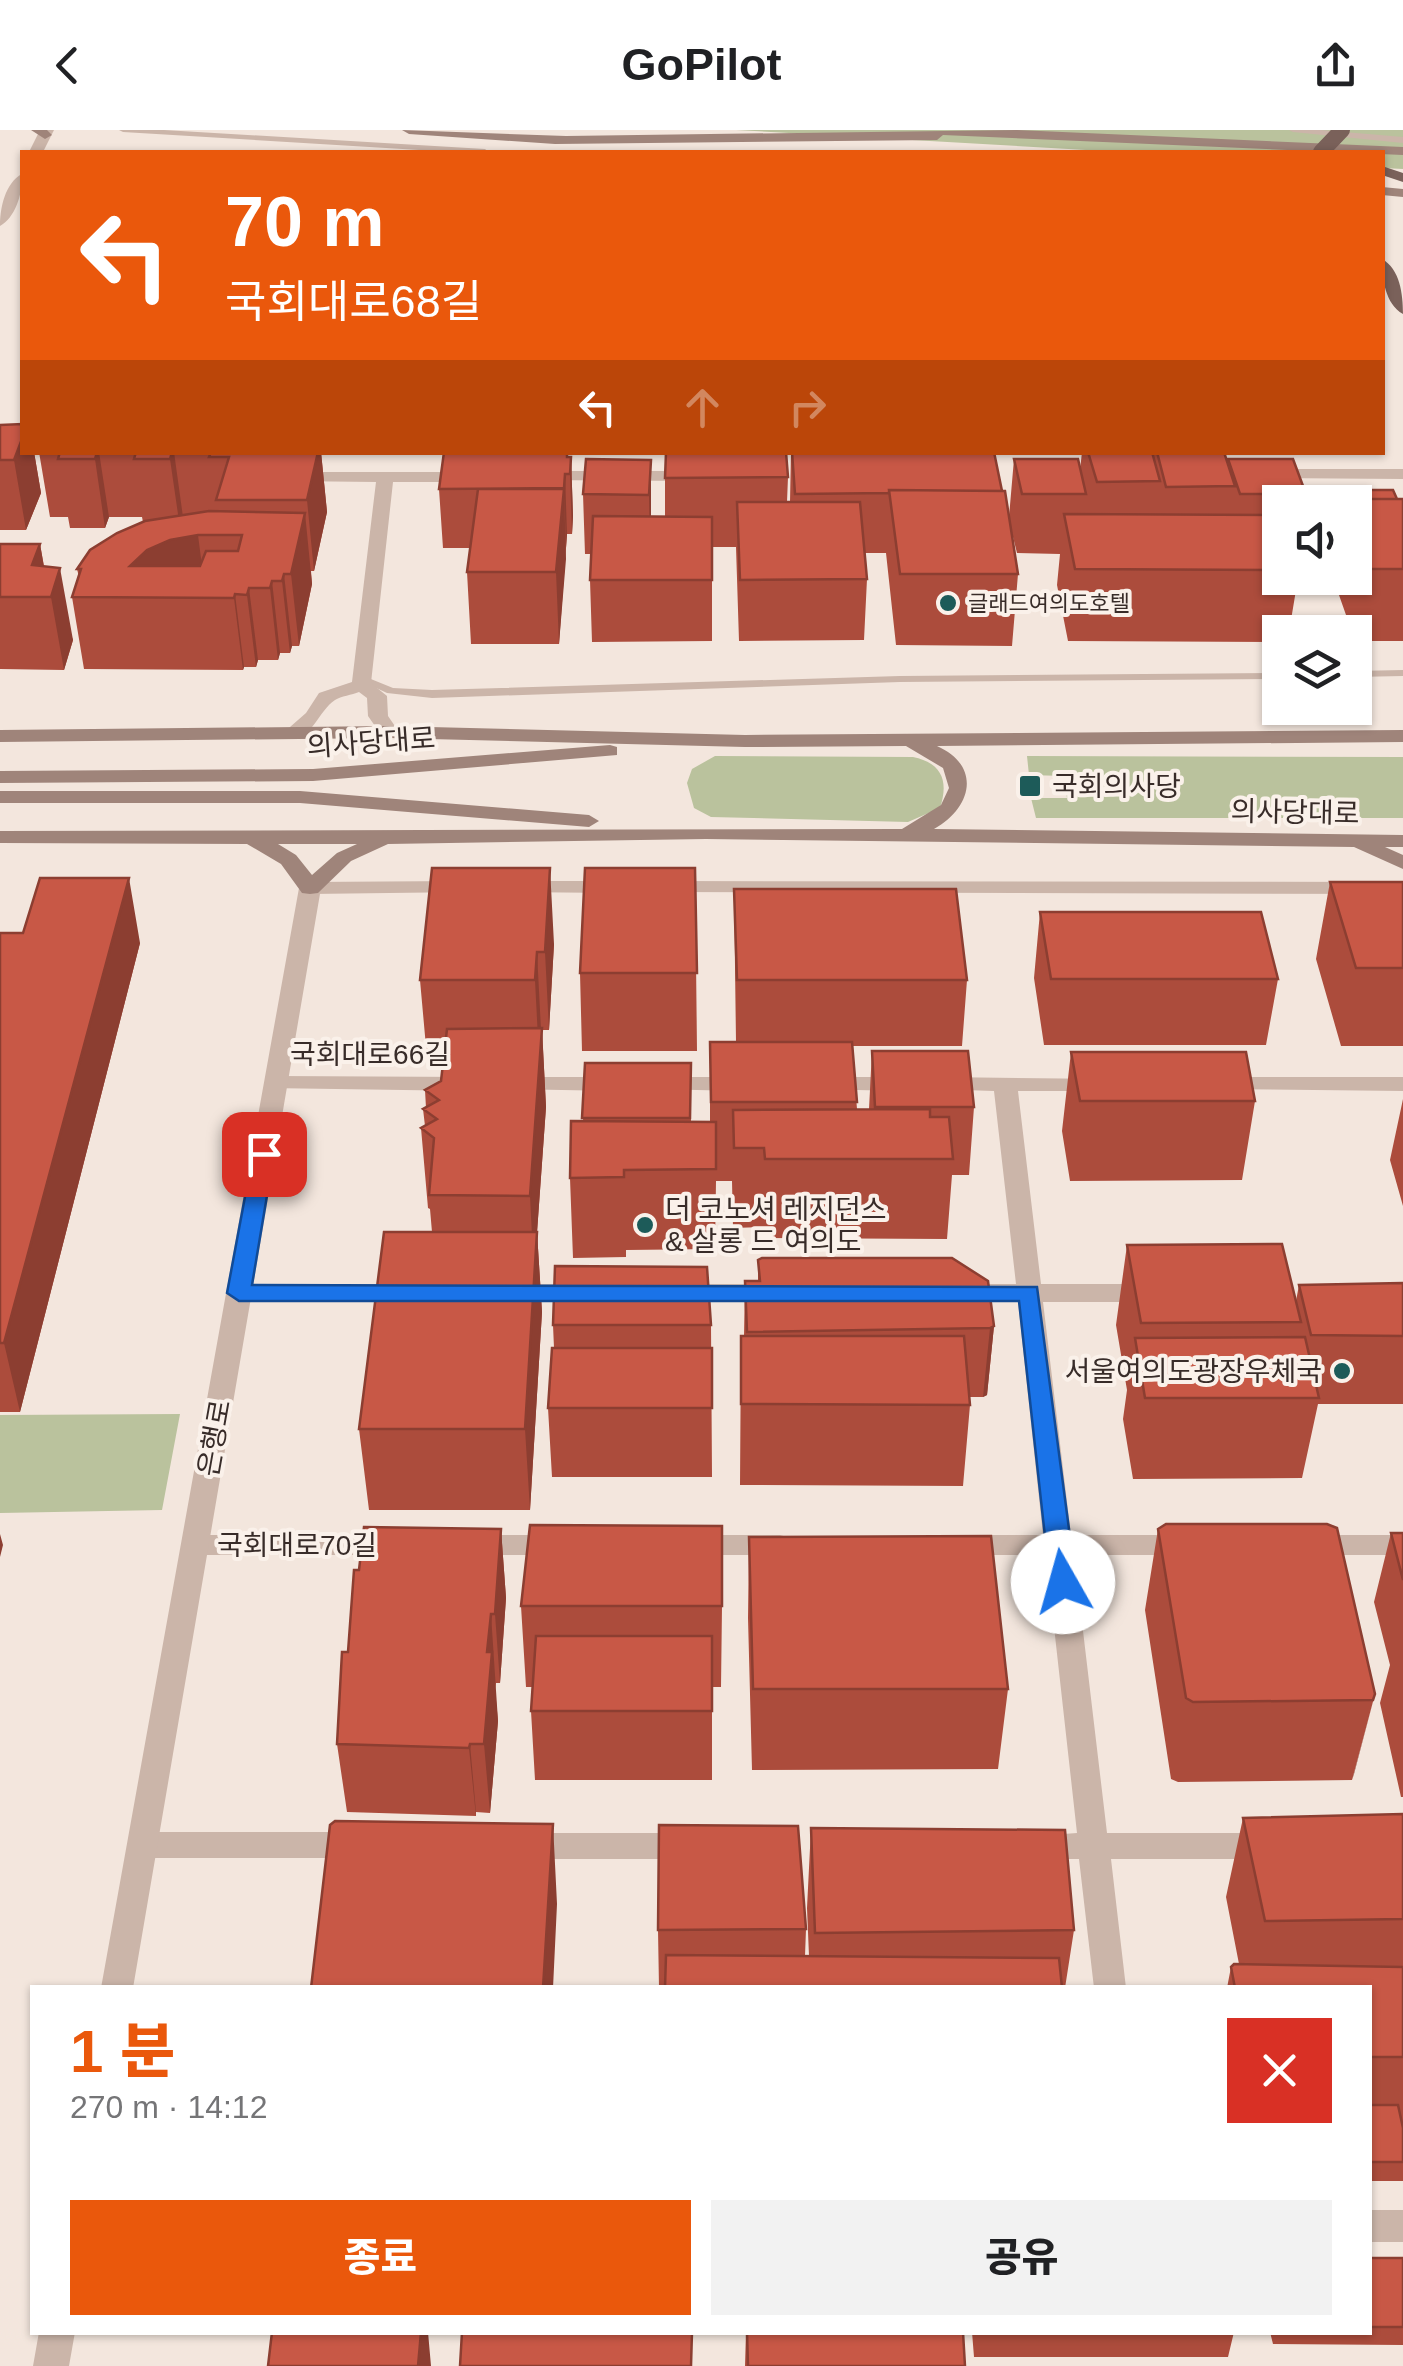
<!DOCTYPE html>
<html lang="ko">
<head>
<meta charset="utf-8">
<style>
  body { margin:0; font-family:Arial,"Noto Sans KR",sans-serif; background:#f2f2f2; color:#202124; height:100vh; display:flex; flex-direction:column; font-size:38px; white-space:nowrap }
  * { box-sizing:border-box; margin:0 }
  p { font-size:32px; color:#757577 }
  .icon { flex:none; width:55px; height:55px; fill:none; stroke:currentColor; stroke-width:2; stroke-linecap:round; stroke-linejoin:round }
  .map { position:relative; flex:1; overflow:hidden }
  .side { position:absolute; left:30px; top:1855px; width:1342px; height:350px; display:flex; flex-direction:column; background:#fff; border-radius:0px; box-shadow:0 2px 8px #0004 }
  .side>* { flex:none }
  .guide { position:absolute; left:20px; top:20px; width:1365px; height:305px; border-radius:0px; box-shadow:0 2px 8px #0004; background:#ea580c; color:#fff; overflow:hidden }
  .tools { position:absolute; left:1262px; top:355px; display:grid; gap:20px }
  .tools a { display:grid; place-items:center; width:110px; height:110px; border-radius:0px; background:#fff; box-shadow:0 2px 8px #0004; font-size:50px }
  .pin { position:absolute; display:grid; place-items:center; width:85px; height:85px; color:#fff; margin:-42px; border-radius:20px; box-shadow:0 5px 15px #0006 }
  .me { position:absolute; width:110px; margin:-55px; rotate:353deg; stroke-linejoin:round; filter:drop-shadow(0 0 8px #0008) }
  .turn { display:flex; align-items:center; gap:35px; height:210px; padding:0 40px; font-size:45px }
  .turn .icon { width:130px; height:130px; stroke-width:2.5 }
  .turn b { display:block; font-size:70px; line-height:85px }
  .lanes { display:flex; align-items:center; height:95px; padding:0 40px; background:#0003; justify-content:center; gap:50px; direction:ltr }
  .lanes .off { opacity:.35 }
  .round { display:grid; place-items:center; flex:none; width:105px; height:105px; border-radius:0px; background:#f2f2f2 }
  .overview { display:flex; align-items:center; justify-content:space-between; height:170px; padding:0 40px }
  h1 { font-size:60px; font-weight:800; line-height:75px; color:#ea580c }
  .action { display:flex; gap:20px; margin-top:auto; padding:20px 40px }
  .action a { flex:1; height:115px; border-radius:0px; background:#ea580c; color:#fff; font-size:40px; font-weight:800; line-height:115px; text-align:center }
  .action a+a { background:#f2f2f2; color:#202124 }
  header { display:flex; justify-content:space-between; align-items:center; height:130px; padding:0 40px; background:#fff; font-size:45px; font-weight:800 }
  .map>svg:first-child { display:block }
  .green { fill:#bac29d }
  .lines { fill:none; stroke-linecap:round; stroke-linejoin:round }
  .service { fill:#cbb5a9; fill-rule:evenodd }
  .minor { fill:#cbb5a9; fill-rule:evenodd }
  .tertiary { fill:#cbb5a9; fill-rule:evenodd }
  .secondary { fill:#9f847a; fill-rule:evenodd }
  .primary { fill:#7a615a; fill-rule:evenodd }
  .primary-bridge { stroke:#7a615a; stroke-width:16 }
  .wall { fill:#ac4c3c }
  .shaded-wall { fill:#8c3e31 }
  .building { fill:#c85846; stroke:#8c3e31; stroke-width:2.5; fill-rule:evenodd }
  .route { fill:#1a73e8; stroke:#114b97; stroke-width:2.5 }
  .poi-dot { fill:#1d5b59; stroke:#faf1ea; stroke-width:4 }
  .labels { text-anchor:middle; stroke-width:8; stroke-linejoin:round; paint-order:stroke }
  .far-poi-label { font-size:22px; fill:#382c29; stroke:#faf1ea; text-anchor:start }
  .street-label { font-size:28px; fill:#382c29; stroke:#faf1ea }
  .poi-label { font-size:28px; fill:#382c29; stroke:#faf1ea; text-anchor:start }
</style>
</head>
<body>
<header><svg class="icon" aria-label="back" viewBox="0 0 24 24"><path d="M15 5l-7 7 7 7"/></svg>GoPilot<svg class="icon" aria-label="share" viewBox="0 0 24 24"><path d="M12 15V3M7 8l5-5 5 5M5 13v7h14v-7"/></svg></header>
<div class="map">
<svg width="1403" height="2236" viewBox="0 0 1403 2236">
  <rect width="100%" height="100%" fill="#f3e6dd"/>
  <!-- green -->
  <path class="green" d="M736,0H1403V39L1383,38L1382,22H1121Z
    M715,626L913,627C942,633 949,651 940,678L908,692L711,687L694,678L687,653L692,639Z
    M1027,626L1403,627V688H1036L1031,668H1067L1064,646L1029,645Z
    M180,1284L162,1380L0,1383V1285Z"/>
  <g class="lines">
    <!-- service -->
    <path class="service" d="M119,0H164L485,19L489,22H452L123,2Z
      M1289,0H1321L1403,7V13L1293,2Z
      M1403,540V546L1355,547V541Z
      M1280,543V549L900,552L432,568L387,563L355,548L361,545L393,558L432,560L900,546Z"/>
    <!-- minor -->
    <path class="minor" d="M1268,339H1403V349L1262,348V340Z
      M538,341H698L707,346L698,351L532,350V342Z
      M293,342H473L482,347L473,352H393L371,553L387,566L388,586L399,602L396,606H382L368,586L367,568L359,562C352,565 341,566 335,570C317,582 312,613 285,608L282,604L306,583L319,563L352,552L376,352L287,351L284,347Z
      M460,751L468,752L471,757L468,762L310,764L299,758L310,752Z
      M520,751H615L626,757L615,763L512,762L509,757L512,752Z
      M665,751L1403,752V764L657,762L654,757Z
      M276,946L471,947L483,954L471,961L268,958L264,953Z
      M511,947H616L628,954L616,961L503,959L499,954Z
      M661,947H741L753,954L741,961L653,959L649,954L653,949Z
      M821,947H901L913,954L901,961L813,959L809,954L813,949Z
      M941,947L1109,949L1113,954L1109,959L1101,961H1018L1041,1154H1154L1167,1163L1154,1172H1043L1071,1405H1190L1200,1408L1204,1415L1200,1422L1190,1425H1074L1107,1703H1268L1279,1707L1283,1716L1279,1725L1268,1729H1111L1126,1858H1094L1079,1729H1033L1022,1725L1018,1716L1022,1707L1077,1703L1046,1425H960L950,1422L946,1415L950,1408L960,1405H1043L1018,1172H959L946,1163L959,1154H1016L994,961L933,959L929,954L933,949Z
      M1221,947H1403V961L1213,959L1209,954L1213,949Z
      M239,1154H409L422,1163L409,1172L230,1169L226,1163Z
      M509,1154H589L602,1163L589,1172L500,1169L496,1163L500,1157Z
      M679,1154H779L792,1163L779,1172L670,1169L666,1163L670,1157Z
      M195,1405H395L405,1408L409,1415L405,1422L395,1425H195L185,1422L181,1415L185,1408Z
      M470,1405H560L570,1408L574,1415L570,1422L560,1425H470L460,1422L456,1415L460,1408Z
      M690,1405H780L790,1408L794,1415L790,1422L780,1425H690L680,1422L676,1415L680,1408Z
      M1310,1405H1403V1425H1310L1300,1422L1296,1415L1300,1408Z
      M142,1702H358L369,1706L373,1715L369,1724L358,1728H142L131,1724L127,1715L131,1706Z
      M523,1703H693L704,1707L708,1716L704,1725L693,1729H523L512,1725L508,1716L512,1707Z
      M1370,2080H1403V2112H1370Z"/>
    <!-- tertiary -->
    <path class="tertiary" d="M40,0H54L43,22H29Z
      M22,44C23,62 16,87 0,96C0,78 5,53 22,44Z
      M310,752L321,758L133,1858H101L299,758Z
      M39,2202H75L69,2236H33Z"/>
    <!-- secondary -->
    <path class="secondary" d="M31,0H47L52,5L45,9Z
      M402,0L566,6L1017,0L1403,17V25L943,5L937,10L555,14L409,4Z
      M1382,57L1403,59V67L1382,65Z
      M389,596L745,605L1403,600V612L937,616C982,636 972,678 934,699L1403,705V717H1385L1403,725V739L1354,717L706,709L388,714L351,731L318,763L310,764L302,763L281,734L247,714L0,713V701L902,699L941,675L949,658L943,638L906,616L745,617L389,608L0,612V600ZM278,714H357L337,723L312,745L296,725Z
      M610,615L617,617V625L313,651L0,653V641L313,639Z
      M0,661H300L589,685L599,691L589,697L300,673H0Z"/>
    <!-- primary -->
    <path class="primary" d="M1382,36L1403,43V52L1382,45Z
      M1382,129C1400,139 1403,164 1403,184C1385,174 1382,148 1382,129Z"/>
    <!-- primary-bridge -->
    <path class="primary-bridge" d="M1321,22L1342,0"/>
  </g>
  <!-- wall -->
  <path class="wall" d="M0,295L22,322H34L41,363L26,400H0Z
    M39,322H321L327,382L314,441H311L312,454L299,516H292L290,523H280L278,530H258L256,537H244L243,540L84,539L72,467L79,447L77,439L143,392L142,387H109L105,398H70L68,387H50Z
    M791,322L1002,361L1009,387L1014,329L1080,340L1082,322H1224L1228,334V329L1306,364L1305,372H1280V448H1298L1289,502H1280V512L1068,511L1057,455L1060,424L1017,423L1009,391L1018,444L1012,516L896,515L886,423H865L867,449L864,510L739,511L736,417H712V511L592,512L590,450L591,424H585L583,364L651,330V387H665V348L788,347L787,372H790Z
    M567,327H571L573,386L572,404H567L559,514H471L467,442L470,418H443L439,359Z
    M1314,360L1403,369V511H1355V502H1352L1333,448H1355V372H1312Z
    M0,414H40L44,436L73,510L64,540L0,539Z
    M695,738L697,921H582L580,843Z
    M1330,752H1403V916H1341L1316,829Z
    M734,759L967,850L962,916H852L857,979H869L872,921L974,977L969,1045H952L947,1109L764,1108L763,1097L733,1098L732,1051H716L715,1119L626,1120V1127L573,1128L570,1048L583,991L585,933H691V992H710V912H736Z
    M1040,782L1278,849L1266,915H1044L1034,848Z
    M0,803L140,813L20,1282H0Z
    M554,814L549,900H542L546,977L537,1102L542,1182L530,1380H369L359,1299L432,1102L430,1079L428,1078L421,998L425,996L423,979L426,978L425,960L441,951L443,928H427L420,850Z
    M1071,922L1255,971L1242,1050L1070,1051L1062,1001Z
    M1403,969V1076L1390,1030Z
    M1127,1115L1296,1171L1299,1155L1403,1153V1274H1318L1302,1348L1133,1349L1123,1289L1127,1260L1116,1195Z
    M758,1130L994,1196L987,1265L983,1267H969L970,1275L963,1356L740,1355L741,1206H744L745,1151H758Z
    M553,1195H711L712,1347H552L548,1278L554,1218Z
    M501,1399L506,1468L500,1553H496L495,1560L498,1591L490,1683L476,1682V1686L347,1682L337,1614L359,1440Z
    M1158,1399L1375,1564L1352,1650L1178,1652L1171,1649L1145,1480Z
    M1391,1403H1403V1667H1401L1380,1573L1390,1535L1374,1472Z
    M749,1407L1008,1559L998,1639L752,1640L748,1488Z
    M521,1476H722L721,1557H712V1650H535L531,1581L532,1557H526Z
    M1403,1684V2051H1370V1858H1227L1231,1837L1239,1834L1226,1767L1243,1688Z
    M811,1698L1074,1800L1065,1858H659L658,1800L806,1799L805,1826H809L807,1778Z
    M1370,2128H1403V2215L1273,2214L1270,2202H1370Z
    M746,2202H963L965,2236H745Z
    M972,2202H1234L1228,2227H974Z"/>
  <!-- shaded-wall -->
  <path class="shaded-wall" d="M22,309V322H34L41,363L26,400L14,330Z
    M97,322H99L109,387L105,398L95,329Z
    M172,322H174L183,387L180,398L170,329Z
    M316,322H321L327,382L314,441L307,370Z
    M571,327L573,386L572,404L570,344Z
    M651,330V389L650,424L649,365Z
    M565,344L567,404L566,418L564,358Z
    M564,359L566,429L559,514L556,442Z
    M305,383L312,454L299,516L291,444Z
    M198,405L206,467L130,436L147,420L170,410Z
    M40,414L49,467L32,435Z
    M60,438L73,510L64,540L51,467Z
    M284,444L292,516L290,523L282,451Z
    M272,451L280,523L278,530L270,458Z
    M249,458L258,530L256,537L247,465Z
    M235,464L244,537L243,540L234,468Z
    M550,738L554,814L549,900L545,822Z
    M129,748L140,813L20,1282L4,1213Z
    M537,822L541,900L539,928L535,850Z
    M542,898L546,977L534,1145L530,1066Z
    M537,1102L542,1182L530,1380L525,1299Z
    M994,1196L987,1265L983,1267L990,1198Z
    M501,1399L506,1468L500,1553L495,1484Z
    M0,1404L3,1415L0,1427Z
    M491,1484L498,1591L490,1683L484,1614L487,1522Z
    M1375,1564L1354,1644L1352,1650Z
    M470,1614L476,1682V1686L469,1618Z
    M553,1694L557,1774L553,1858H543Z
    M421,2202H428L431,2236H418Z"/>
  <!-- building -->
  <path class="building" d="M22,294V309L14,330H0V295Z
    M60,322H97L95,329H58Z
    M136,322H172L170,329H134Z
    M211,322H318L307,370H216L229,327H209Z
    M444,322H567V327H571L570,344H565L564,358L439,359Z
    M666,322H786L788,347L665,348Z
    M792,322H994L1002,361L889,360V363L795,364Z
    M1088,322H1152L1160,351L1097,352Z
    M1157,322H1224L1235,356L1166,357Z
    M586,329L651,330L649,365L583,364Z
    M1014,329H1078L1086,364H1022Z
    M1228,329H1293L1306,364H1240Z
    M478,359H564L556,442H467Z
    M889,360L1005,361L1018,444H900Z
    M1314,360H1393L1397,369H1342L1341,372H1317Z
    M1342,369H1403V439H1367L1355,405V372H1343Z
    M737,372H860L867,449L740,450Z
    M209,381L305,383L291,444H284L282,451H272L270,458H249L247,465L235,464L234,468L72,467L81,439H77L90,420L117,403L145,391ZM198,405H242L238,421H206L200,436H130L147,420L170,410Z
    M1064,384L1280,385V440L1075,439Z
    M593,386L712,387V450H590Z
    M0,414H40L32,435L60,438L51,467H0Z
    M432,738H550L545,822H537L535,850H420Z
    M585,738H695L697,843H580Z
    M40,748H129L4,1213H0V803H23Z
    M1330,752H1403V838H1356Z
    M734,759H956L967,850H737Z
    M1040,782H1261L1278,849H1051Z
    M542,898L530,1066L429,1065L434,1008L421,998L437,989L423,979L439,970L425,960L441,951L447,899Z
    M710,912H852L857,972H711Z
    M872,921H968L974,977H875Z
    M1071,922H1246L1255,971H1080Z
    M585,933H691L690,988H582Z
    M930,979V987H949L953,1029H765L764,1018H734L733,980Z
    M571,991L716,992V1039L624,1040V1047L570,1048Z
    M384,1102H537L525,1299H359Z
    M1282,1114L1301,1192L1141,1193L1127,1115Z
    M762,1128H952L988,1151L994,1196L990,1198L747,1202L745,1151H760L758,1130Z
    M555,1136L707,1137L711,1195H553Z
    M1403,1153V1206L1311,1205L1299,1155Z
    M741,1206H964L970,1275L741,1274Z
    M1305,1207L1319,1268H1145L1135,1208Z
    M552,1218H712V1278H548Z
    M1166,1394H1327L1337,1398L1375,1564L1373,1570L1193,1572L1186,1568L1158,1399Z
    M530,1395L722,1396V1476H521Z
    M364,1397L501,1399L495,1484H491L487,1522H492L484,1614H470L469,1618L337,1614L342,1522H348L354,1440H359Z
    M1391,1403H1403V1450Z
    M991,1406L1008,1559H753L749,1407Z
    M536,1506H712V1581H531Z
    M1403,1684V1789L1265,1791L1243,1688Z
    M335,1691L553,1694L543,1858H311L330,1695Z
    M659,1695L798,1696L806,1799L658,1800Z
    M811,1698L1065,1700L1074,1800L815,1803Z
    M666,1825L1059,1828L1062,1858H665Z
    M1234,1834L1403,1837V1927H1370V1858H1235L1231,1837Z
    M1370,1975H1398L1403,1998V2032H1370Z
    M1370,2128H1403V2197H1370Z
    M272,2202H421L418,2236H268Z
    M462,2202H692L691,2236H460Z
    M747,2202H963L965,2236H748Z"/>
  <!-- route -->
  <path class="route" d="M264,1016L274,1024L252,1155L1037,1157L1076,1452L1072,1459H1054L1050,1452L1019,1171H239L227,1163L253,1024Z"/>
  <!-- markers -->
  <g class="poi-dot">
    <circle cx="948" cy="473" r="10"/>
    <rect x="1018" y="644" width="24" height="24" rx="5"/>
    <circle cx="645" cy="1095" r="10"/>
    <circle cx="1342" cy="1241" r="10"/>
  </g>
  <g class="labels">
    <!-- far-poi labels -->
    <g class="far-poi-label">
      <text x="968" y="481">글래드여의도호텔</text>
    </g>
    <!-- street labels -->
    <g class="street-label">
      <text transform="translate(371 612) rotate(-4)" y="10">의사당대로</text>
      <text transform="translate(1295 682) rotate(1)" y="10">의사당대로</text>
      <text x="370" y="934">국회대로66길</text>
      <text transform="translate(214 1308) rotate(-80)" y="10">은행로</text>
      <text x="297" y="1425">국회대로70길</text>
    </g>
    <!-- poi labels -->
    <g class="poi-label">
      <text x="1052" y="666">국회의사당</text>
      <text x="665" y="1089">더 코노셔 레지던스<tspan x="665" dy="32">&amp; 살롱 드 여의도</tspan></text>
      <text x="1322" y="1251" text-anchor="end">서울여의도광장우체국</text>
    </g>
  </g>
</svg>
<div class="tools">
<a><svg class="icon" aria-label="sound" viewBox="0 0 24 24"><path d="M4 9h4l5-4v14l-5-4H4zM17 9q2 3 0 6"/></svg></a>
<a><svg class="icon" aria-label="layers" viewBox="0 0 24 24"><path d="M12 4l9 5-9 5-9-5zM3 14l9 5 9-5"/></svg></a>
</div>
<div class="pin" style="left:264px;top:1024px;background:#d93025"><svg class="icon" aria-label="arrive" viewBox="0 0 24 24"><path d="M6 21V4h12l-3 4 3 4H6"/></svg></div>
<svg class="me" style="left:1063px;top:1452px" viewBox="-20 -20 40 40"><circle r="19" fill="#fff"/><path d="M0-13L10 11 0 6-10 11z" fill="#1a73e8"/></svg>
<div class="guide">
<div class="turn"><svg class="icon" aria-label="left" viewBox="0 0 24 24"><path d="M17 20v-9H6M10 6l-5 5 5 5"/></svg><div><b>70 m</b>국회대로68길</div></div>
<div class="lanes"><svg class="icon" aria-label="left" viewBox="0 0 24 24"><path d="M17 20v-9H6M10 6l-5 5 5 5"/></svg><svg class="icon off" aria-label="ahead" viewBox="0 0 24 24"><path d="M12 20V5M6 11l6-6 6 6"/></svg><svg class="icon off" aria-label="right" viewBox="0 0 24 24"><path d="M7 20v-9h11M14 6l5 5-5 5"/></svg></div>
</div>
<section class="side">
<div class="overview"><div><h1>1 분</h1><p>270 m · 14:12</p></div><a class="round" style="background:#d93025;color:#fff"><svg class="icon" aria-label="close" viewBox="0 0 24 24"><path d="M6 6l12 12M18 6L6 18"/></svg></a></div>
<div class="action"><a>종료</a><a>공유</a></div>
</section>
</div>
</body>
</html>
